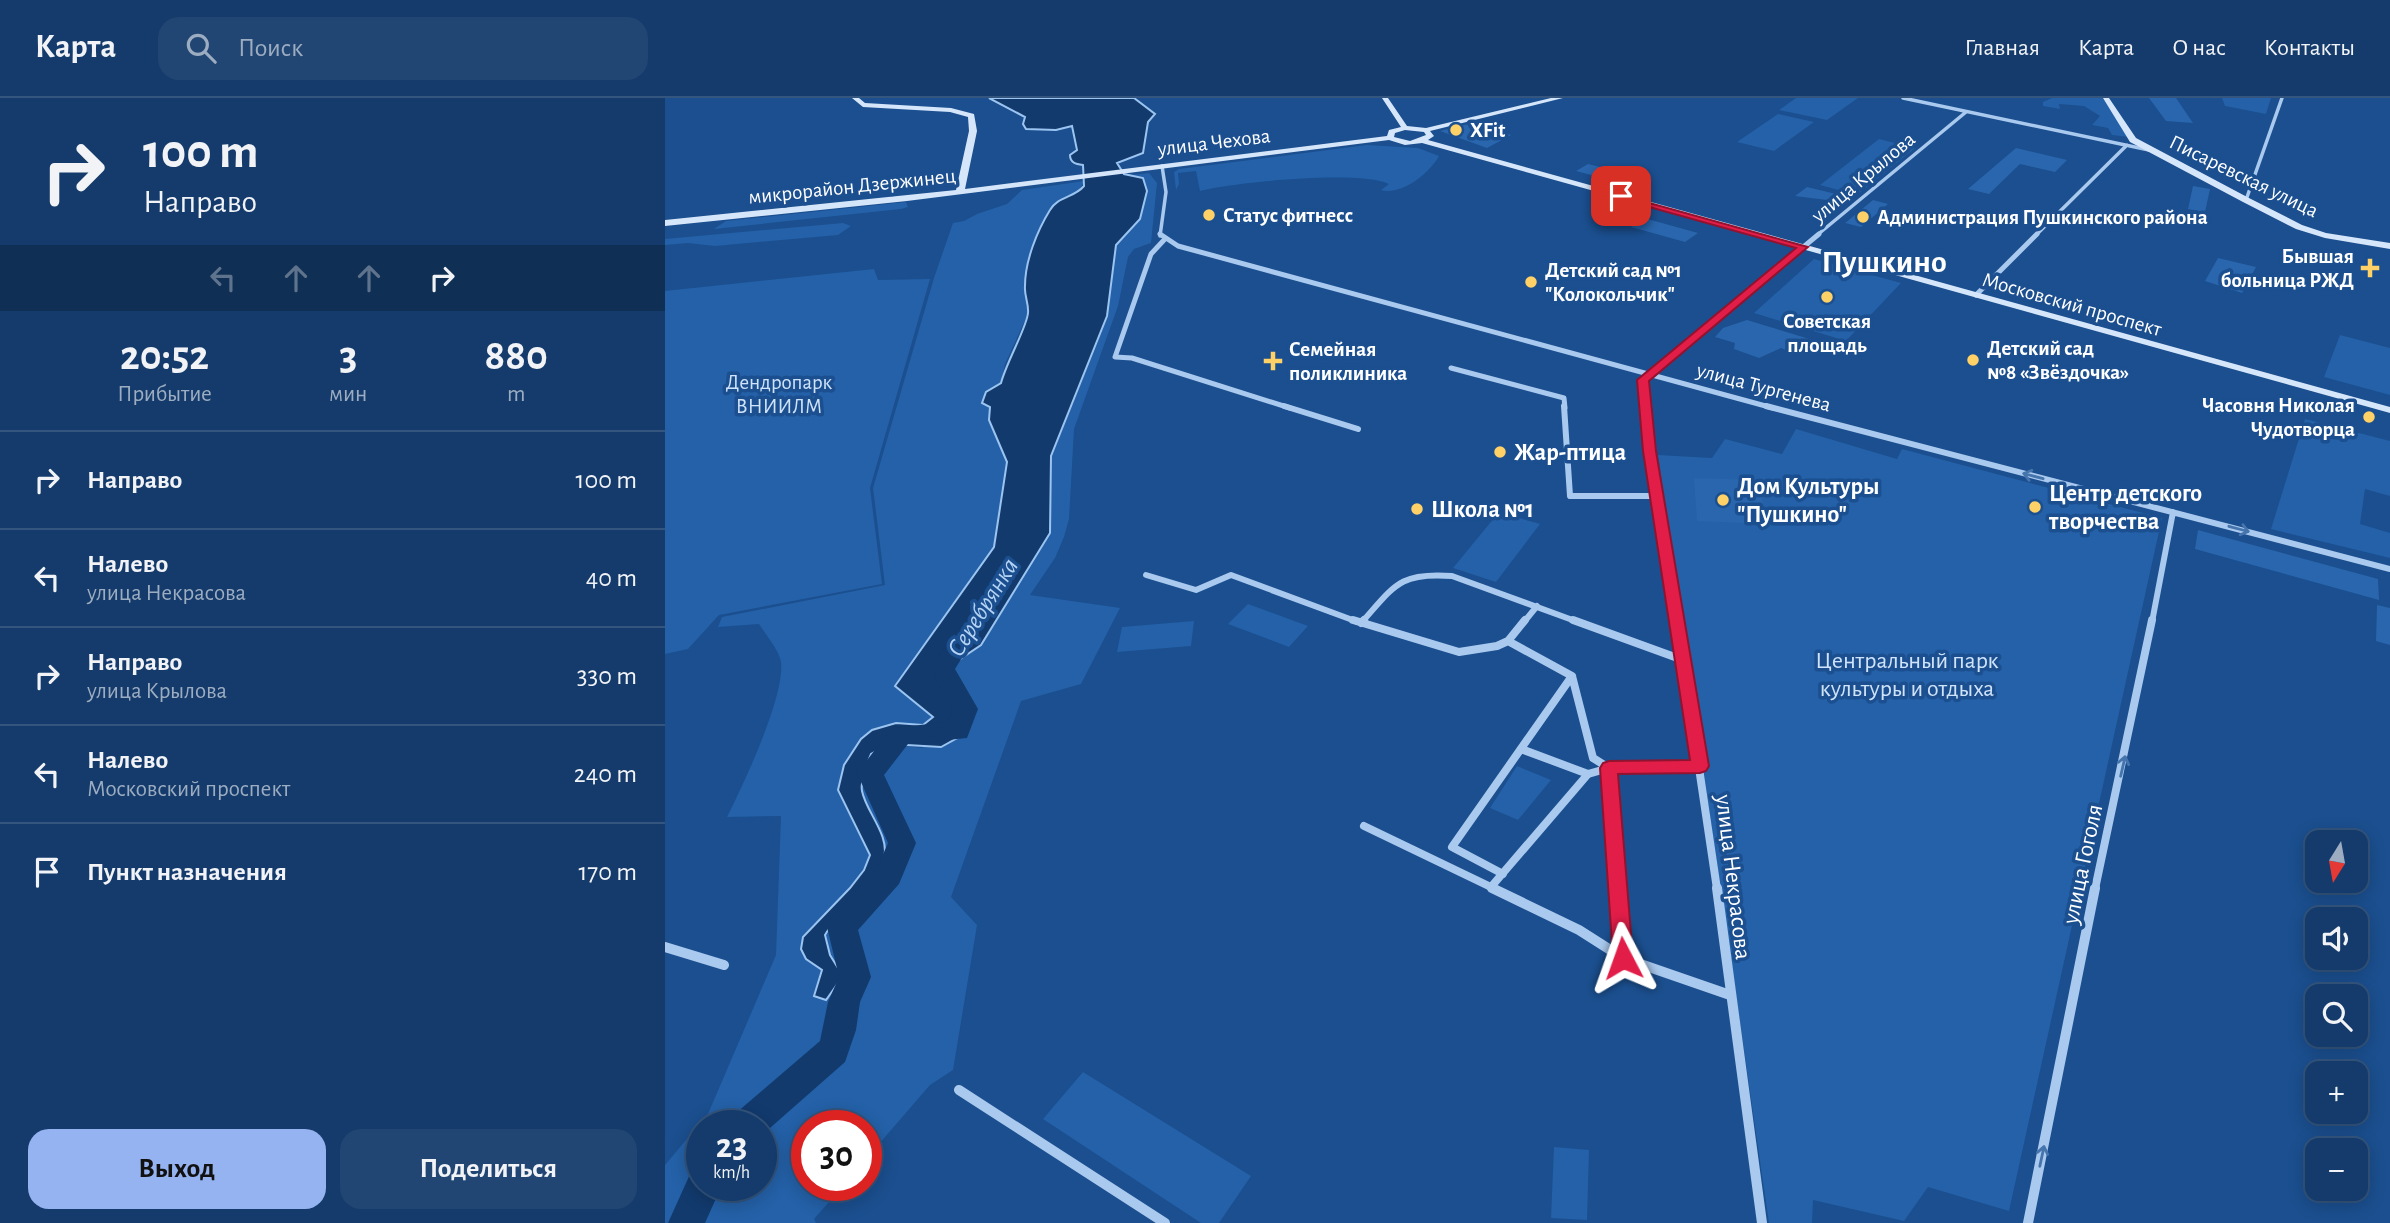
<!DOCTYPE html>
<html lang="ru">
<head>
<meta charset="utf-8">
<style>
  body { margin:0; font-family:"Alegreya Sans",sans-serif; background:#214673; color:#f1f3f6; height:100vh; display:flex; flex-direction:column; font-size:26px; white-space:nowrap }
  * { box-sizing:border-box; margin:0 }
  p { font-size:23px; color:#9dadc1 }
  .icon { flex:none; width:38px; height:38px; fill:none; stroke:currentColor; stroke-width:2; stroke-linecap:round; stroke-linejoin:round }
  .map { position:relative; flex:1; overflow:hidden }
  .panel { display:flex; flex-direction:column; background:#143b6b; width:665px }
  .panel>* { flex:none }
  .hud { background:#143b6b; color:#f1f3f6; overflow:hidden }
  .needle { width:46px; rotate:191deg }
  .fabs { position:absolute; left:1640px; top:732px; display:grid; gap:14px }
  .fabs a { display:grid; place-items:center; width:63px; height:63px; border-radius:14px; background:#143b6b; box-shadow:0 4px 18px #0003,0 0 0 2px #33557e; font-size:35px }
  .speed { position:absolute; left:21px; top:1012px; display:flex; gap:14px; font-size:35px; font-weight:700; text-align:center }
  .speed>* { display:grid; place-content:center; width:91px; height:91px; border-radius:50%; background:#143b6b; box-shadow:0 4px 18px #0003,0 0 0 2px #33557e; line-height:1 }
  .speed small { font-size:18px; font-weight:400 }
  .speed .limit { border:10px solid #d22; background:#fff; color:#111 }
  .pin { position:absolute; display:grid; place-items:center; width:60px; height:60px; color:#fff; margin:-30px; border-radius:14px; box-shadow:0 4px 10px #0006 }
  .me { position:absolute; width:77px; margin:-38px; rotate:356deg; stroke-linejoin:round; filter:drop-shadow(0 0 5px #0008) }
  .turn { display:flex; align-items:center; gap:24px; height:147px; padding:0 28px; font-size:32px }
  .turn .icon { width:91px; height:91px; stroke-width:2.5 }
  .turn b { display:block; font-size:49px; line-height:60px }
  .lanes { display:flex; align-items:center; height:66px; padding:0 28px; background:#0003; justify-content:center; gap:35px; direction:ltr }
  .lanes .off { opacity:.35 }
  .eta { display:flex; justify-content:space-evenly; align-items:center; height:119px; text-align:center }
  .eta b { font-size:42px; font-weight:700; line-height:49px }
  .button { display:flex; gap:14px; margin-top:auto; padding:14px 28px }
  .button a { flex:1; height:80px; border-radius:21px; background:#95b2f1; color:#111; font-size:28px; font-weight:700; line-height:80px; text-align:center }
  .button a+a { background:#214673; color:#f1f3f6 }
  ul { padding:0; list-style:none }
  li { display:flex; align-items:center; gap:21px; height:98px; padding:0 28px; border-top:2px solid #33557e }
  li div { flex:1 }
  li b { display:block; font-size:26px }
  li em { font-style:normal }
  header { display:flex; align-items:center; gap:42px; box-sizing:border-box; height:98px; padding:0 35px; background:#143b6b; border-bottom:2px solid #33557e }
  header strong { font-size:33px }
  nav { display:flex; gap:38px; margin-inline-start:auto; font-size:24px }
  .search { width:490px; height:63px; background:#214673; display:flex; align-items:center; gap:18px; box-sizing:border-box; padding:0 24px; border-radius:21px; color:#9dadc1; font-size:26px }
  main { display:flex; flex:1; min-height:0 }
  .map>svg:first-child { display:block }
  .green { fill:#2461a8; fill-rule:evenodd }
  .water { fill:#123a6d; stroke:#9cc4f0; stroke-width:2 }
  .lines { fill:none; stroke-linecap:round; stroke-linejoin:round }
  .river { fill:#123a6d; fill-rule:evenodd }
  .building { fill:#2a66ad }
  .street-far4 { stroke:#a9c9ee; stroke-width:3.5 }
  .street-far3 { stroke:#a9c9ee; stroke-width:5 }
  .street-far2 { stroke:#a9c9ee; stroke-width:6 }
  .street-far1 { stroke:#a9c9ee; stroke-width:8 }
  .street { stroke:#a9c9ee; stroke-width:10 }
  .secondary { fill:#d6e6fa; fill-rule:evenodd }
  .oneway { stroke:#4674ac }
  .route { fill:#e11d48; stroke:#92132f; stroke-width:2 }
  .poi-dot { fill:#ffd166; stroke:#1b4f8f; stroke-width:2.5 }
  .labels { text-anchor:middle; stroke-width:7; stroke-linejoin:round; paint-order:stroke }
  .far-poi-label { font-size:21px; font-weight:bold; fill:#fff; stroke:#1b4f8f; text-anchor:start }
  .far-street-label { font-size:21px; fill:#fff; stroke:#1b4f8f }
  .far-park-label { font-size:21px; fill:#cfe3fa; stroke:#1b4f8f }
  .poi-label { font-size:24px; font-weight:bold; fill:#fff; stroke:#1b4f8f; text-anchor:start }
  .park-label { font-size:24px; fill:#cfe3fa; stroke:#1b4f8f }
  .street-label { font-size:24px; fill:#fff; stroke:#1b4f8f }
  .water-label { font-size:26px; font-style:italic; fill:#b5d3f5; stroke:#1b4f8f }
  .far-town-label { font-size:32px; font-weight:bold; fill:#fff; stroke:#1b4f8f }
</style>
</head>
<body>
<header>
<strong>Карта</strong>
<div class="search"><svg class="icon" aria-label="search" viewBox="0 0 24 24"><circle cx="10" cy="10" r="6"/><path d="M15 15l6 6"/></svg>Поиск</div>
<nav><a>Главная</a><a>Карта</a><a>О нас</a><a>Контакты</a></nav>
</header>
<main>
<section class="panel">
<div class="hud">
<div class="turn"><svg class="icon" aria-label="right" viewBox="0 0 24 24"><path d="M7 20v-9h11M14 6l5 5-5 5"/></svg><div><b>100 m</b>Направо</div></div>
<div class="lanes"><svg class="icon off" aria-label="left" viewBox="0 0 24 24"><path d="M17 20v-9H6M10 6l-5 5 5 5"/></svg><svg class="icon off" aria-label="ahead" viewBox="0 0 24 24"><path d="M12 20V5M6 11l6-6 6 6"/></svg><svg class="icon off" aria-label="ahead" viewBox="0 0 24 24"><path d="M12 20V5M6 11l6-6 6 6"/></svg><svg class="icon" aria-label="right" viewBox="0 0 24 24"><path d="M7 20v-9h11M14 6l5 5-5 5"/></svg></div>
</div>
<div class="eta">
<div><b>20:52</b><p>Прибытие</p></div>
<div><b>3</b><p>мин</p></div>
<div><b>880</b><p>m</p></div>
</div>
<ul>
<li><svg class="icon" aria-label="right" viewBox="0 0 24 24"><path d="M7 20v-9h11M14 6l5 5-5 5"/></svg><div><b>Направо</b></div><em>100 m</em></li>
<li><svg class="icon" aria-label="left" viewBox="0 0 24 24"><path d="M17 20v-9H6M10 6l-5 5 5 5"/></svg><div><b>Налево</b><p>улица Некрасова</p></div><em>40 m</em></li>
<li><svg class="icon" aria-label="right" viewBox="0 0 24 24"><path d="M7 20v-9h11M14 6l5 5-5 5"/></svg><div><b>Направо</b><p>улица Крылова</p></div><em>330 m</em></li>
<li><svg class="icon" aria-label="left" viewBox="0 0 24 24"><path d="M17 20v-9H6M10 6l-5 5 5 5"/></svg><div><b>Налево</b><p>Московский проспект</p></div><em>240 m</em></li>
<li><svg class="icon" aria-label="arrive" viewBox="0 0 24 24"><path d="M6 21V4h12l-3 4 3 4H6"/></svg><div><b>Пункт назначения</b></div><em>170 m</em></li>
</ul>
<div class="button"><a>Выход</a><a>Поделиться</a></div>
</section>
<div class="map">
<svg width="1725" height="1125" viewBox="0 0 1725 1125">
  <rect width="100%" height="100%" fill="#1b4f8f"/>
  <!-- green -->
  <path class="green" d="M1131,0H1193L1162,22L1114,12Z
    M1387,0H1438L1464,39L1447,37L1443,30L1427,27L1435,18L1419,8L1394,6L1395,11L1378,8V4Z
    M1557,0H1606L1601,16L1560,8Z
    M1113,16L1149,24L1109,53L1072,44Z
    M1214,41L1250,50L1192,97L1155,87Z
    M702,47L753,50L774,58C765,75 736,98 716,92L724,86C694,72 570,84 535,93L531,73L513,75L514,86L511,92L509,74L514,71Z
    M484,75L492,85L486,145L469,151L463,159L453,208L409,331L404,421L399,439L390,460L365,497L455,510L416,586L356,603L286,799L312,827L288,972L265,987L201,1061V1027H142V1087H179L149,1121L151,1125H0V1067L43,1016L111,857L116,718L62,719C78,687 120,599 116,564C114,552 100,536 94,526L53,529L57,519L220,487L208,390L269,180L288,125L299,123L312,116L342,106L357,92L419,83L413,95L394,102L386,110L366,153L360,188L363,216L340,266L336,285L321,294L317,304L325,309L324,322L342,364L329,449L230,587L268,619L258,627L231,625L207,632L179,706L193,728L205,757C192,790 162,814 138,839L178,878L165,857L160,838L166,826L205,788L219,759L196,691L207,656L225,646L257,650L300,622L274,583L279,572L316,547L385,435L386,358L442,218L451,146L475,121L478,80L467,77ZM37,1027H96V1087H37Z
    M241,104L243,109L236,111L49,131L61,123Z
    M178,125L186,128L173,137L50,148L23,145L0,147V141Z
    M1149,161L1236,185L1181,243L1089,215Z
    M209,171L213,182L265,181L205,390L217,486L54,517L23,551L0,556V193Z
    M1675,237L1725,250V297L1659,279Z
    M1640,321L1725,343V398L1700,391L1695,426L1725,435V460L1606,431Z
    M1131,331L1232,361L1237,351L1497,420L1344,1113L1263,1089L1239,1123L1148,1102L1147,1125H1104L993,357L1047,360L1060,341L1117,356Z
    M834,414L875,426L831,484L788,470Z
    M583,506L643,528L624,549L563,526Z
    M529,523L526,548L452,554L457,529Z
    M852,668L886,682L853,722L825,710Z
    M418,974L586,1078L554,1125H536L378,1021Z
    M889,1049L924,1052L922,1122L886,1120Z"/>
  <!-- water -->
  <path class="water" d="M324,0H469L490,16L483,24L478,55L452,65L459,76L478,80L482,93L475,121L451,147L442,218L386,358L385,435L316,547L279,572L274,583L300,622L294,639L276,649L225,646L206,656C202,666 195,682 197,693C201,714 225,737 219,760C209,793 176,809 160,837L165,857L178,878L161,902L149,898L157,872L141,861L136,851L138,839L185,790L199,772L205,757L173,692L179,667L196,641L207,632L231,625L258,627L268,619L230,588L329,449L342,364L324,322L325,309L317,305L321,294L336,285C341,265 362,229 363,215C364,206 359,197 360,188C360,163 372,133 385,112C393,98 409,100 419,88L418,67C411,66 405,65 405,57L412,52L407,28L391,32L361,31L358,26L360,19Z"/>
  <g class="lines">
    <!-- river -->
    <path class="river" d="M294,537L303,539L306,545L290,571L313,611L302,640L243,646L219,677L251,745L234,786L193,832L206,879L195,904L191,932L180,964L96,1038V1027H66L71,1015L155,943L163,904L174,879L162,829L166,820L212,770L223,745L192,675L227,630L283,624L287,611L266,571L285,539Z
      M37,1070V1087H57L40,1125H3L26,1074Z"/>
  </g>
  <!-- building -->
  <path class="building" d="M1484,0H1511L1528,25L1501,23Z
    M816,23L846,37L822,50L775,33Z
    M1351,50L1402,62L1390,74L1355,66L1324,96L1303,91Z
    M923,66L980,80L968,88L911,73Z
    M1528,88L1545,91L1540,114L1523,111Z
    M1142,89L1171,96L1170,103L1130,98Z
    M1208,102L1223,106L1196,129L1180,125Z
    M979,120L1033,135L1020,144L966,129Z
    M1553,160L1591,169L1577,195L1540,183Z
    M1082,222L1148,242L1150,257H1133L1116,250L1094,260L1069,251L1070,245L1050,239L1058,230Z
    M1029,380L1094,382L1101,426L1032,423Z
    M1533,432L1713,481L1714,502L1530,451Z
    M1712,507L1725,510V547L1711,543Z"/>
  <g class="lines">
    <!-- street-far4 -->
    <path class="street-far4" d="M1238,0L1484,52
      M1581,102L1617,0
      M495,138L501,94L497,68
      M1151,138L1301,14
      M1370,138L1462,47"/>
    <!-- street-far3 -->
    <path class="street-far3" d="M495,136L513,148L1108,310
      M499,142L486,156L450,259L467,260L625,310
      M1311,197L1372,136
      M786,270L899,300L900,310
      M981,310L978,282L1154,136"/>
    <!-- street-far2 -->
    <path class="street-far2" d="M619,308L693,331
      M899,308L905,398H994
      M981,308L985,353L1012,524
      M1101,308L1725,471
      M481,477L531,492L566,477L693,524
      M697,524C730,487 735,474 787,478L913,524
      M859,524L872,508
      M1487,524L1508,414"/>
    <!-- street-far1 -->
    <path class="street-far1" d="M688,522L794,554L832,548L843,543L860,522
      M908,522L1018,562
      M1012,522L1052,791
      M696,525L699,522
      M843,543L907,578L928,660L944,670
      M856,651L923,676
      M699,728L830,791
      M838,776L787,749L907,578
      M826,789L923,676L944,670
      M953,791L944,670L1035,668
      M1430,791L1487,522"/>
    <!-- street -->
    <path class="street" d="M827,790L914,832L958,860L1065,897
      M953,790L958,860
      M1052,790L1097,1125
      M0,849L59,867
      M294,992L500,1125
      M1363,1125L1430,790"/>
    <!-- secondary -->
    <path class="secondary" d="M187,0H194L200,5L286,10L309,16L312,33L300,91L722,38L724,32L736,29L717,0H723L742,28L761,30L886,0H898L765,33L769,38L763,42L1725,309V315L757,45L740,47L724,42L242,103L0,128V122L291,92L304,33L303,19L285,14L198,9ZM740,32L759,34L761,37L745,43L729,39L730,35Z
      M1438,0H1444L1471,40L1584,100L1637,127L1661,135L1725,145V151L1660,140L1631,131L1578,104L1465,44Z"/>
  </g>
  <!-- one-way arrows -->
  <defs><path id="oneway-shaft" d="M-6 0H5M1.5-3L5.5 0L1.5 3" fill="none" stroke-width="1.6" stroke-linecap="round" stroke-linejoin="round" transform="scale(1.75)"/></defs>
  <g class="oneway">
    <use href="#oneway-shaft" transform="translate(1368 378) rotate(-165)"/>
    <use href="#oneway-shaft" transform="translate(1574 431) rotate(15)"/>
    <use href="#oneway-shaft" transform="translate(1458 668) rotate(-77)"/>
    <use href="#oneway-shaft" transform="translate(1377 1058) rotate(-78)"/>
  </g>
  <!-- route -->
  <path class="route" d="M952,96L1143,149L984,283L991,353L1044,668L1041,673L1035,675L953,676L968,860L965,867L958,869L951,867L948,860L935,670L938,665L944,663L1025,662L978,353L972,282L1131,150L952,100Z"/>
  <!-- markers -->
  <g class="poi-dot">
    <circle cx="791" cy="32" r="7"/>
    <circle cx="544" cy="117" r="7"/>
    <circle cx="1198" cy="119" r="7"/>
    <path d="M1701.5 159.5h7v7h7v7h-7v7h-7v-7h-7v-7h7z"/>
    <circle cx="866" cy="184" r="7"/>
    <circle cx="1162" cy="199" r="7"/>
    <circle cx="1308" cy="262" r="7"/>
    <path d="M604.5 252.5h7v7h7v7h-7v7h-7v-7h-7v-7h7z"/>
    <circle cx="1704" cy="319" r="7"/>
    <circle cx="835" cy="354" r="7"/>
    <circle cx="1058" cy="402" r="7"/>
    <circle cx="1370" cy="409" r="7"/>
    <circle cx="752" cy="411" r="7"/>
  </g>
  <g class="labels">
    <!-- far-poi labels -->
    <g class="far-poi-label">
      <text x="805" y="39">XFit</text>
      <text x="558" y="124">Статус фитнесс</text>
      <text x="1212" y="126">Администрация Пушкинского района</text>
      <text x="1689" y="165" text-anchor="end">Бывшая<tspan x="1689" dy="24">больница РЖД</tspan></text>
      <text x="880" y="179">Детский сад №1<tspan x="880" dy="24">"Колокольчик"</tspan></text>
      <text x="1162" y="230" text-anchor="middle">Советская<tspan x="1162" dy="24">площадь</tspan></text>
      <text x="1322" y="257">Детский сад<tspan x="1322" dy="24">№8 «Звёздочка»</tspan></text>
      <text x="624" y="258">Семейная<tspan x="624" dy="24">поликлиника</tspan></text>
      <text x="1690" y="314" text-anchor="end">Часовня Николая<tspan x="1690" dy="24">Чудотворца</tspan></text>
    </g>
    <!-- far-street labels -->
    <g class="far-street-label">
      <text transform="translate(549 44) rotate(-7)" y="7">улица Чехова</text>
      <text transform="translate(1579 78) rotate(26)" y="7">Писаревская улица</text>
      <text transform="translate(1198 79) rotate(-40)" y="7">улица Крылова</text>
      <text transform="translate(187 88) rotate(-6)" y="7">микрорайон Дзержинец</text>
      <text transform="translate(1407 206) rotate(16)" y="7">Московский проспект</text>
      <text transform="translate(1099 289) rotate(15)" y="7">улица Тургенева</text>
    </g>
    <!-- far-park labels -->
    <g class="far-park-label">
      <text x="114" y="291">Дендропарк<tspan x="114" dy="24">ВНИИЛМ</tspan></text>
    </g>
    <!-- poi labels -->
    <g class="poi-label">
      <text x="849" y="362">Жар-птица</text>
      <text x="1072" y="396">Дом Культуры<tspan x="1072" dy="28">"Пушкино"</tspan></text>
      <text x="1384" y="403">Центр детского<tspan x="1384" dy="28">творчества</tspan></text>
      <text x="766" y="419">Школа №1</text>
    </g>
    <!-- park labels -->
    <g class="park-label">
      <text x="1242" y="570">Центральный парк<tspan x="1242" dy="28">культуры и отдыха</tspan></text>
    </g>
    <!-- street labels -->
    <g class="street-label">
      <text transform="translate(1417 766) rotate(-78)" y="8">улица Гоголя</text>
      <text transform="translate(1069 779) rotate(83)" y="8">улица Некрасова</text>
    </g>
    <!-- water labels -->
    <g class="water-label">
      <text transform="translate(317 509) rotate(-58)" y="9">Серебрянка</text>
    </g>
    <!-- far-town labels -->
    <g class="far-town-label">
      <text x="1219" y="174">Пушкино</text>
    </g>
  </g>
</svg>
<div class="fabs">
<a><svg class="needle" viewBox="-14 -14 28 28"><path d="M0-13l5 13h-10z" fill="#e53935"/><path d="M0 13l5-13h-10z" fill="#9dadc1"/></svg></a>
<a><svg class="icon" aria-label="sound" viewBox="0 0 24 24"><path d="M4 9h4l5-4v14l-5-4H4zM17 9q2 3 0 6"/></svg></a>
<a><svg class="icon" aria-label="search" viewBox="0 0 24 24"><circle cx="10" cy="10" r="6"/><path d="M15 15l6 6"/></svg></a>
<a>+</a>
<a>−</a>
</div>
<div class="speed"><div>23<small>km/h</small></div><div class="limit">30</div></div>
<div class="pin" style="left:956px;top:98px;background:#d93025"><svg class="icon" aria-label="arrive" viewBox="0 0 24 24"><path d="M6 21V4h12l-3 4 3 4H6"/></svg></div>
<svg class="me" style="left:958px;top:860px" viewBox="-20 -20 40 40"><path d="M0-17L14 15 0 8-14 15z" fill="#e11d48" stroke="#fff" stroke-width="4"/></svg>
</div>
</main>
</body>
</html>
